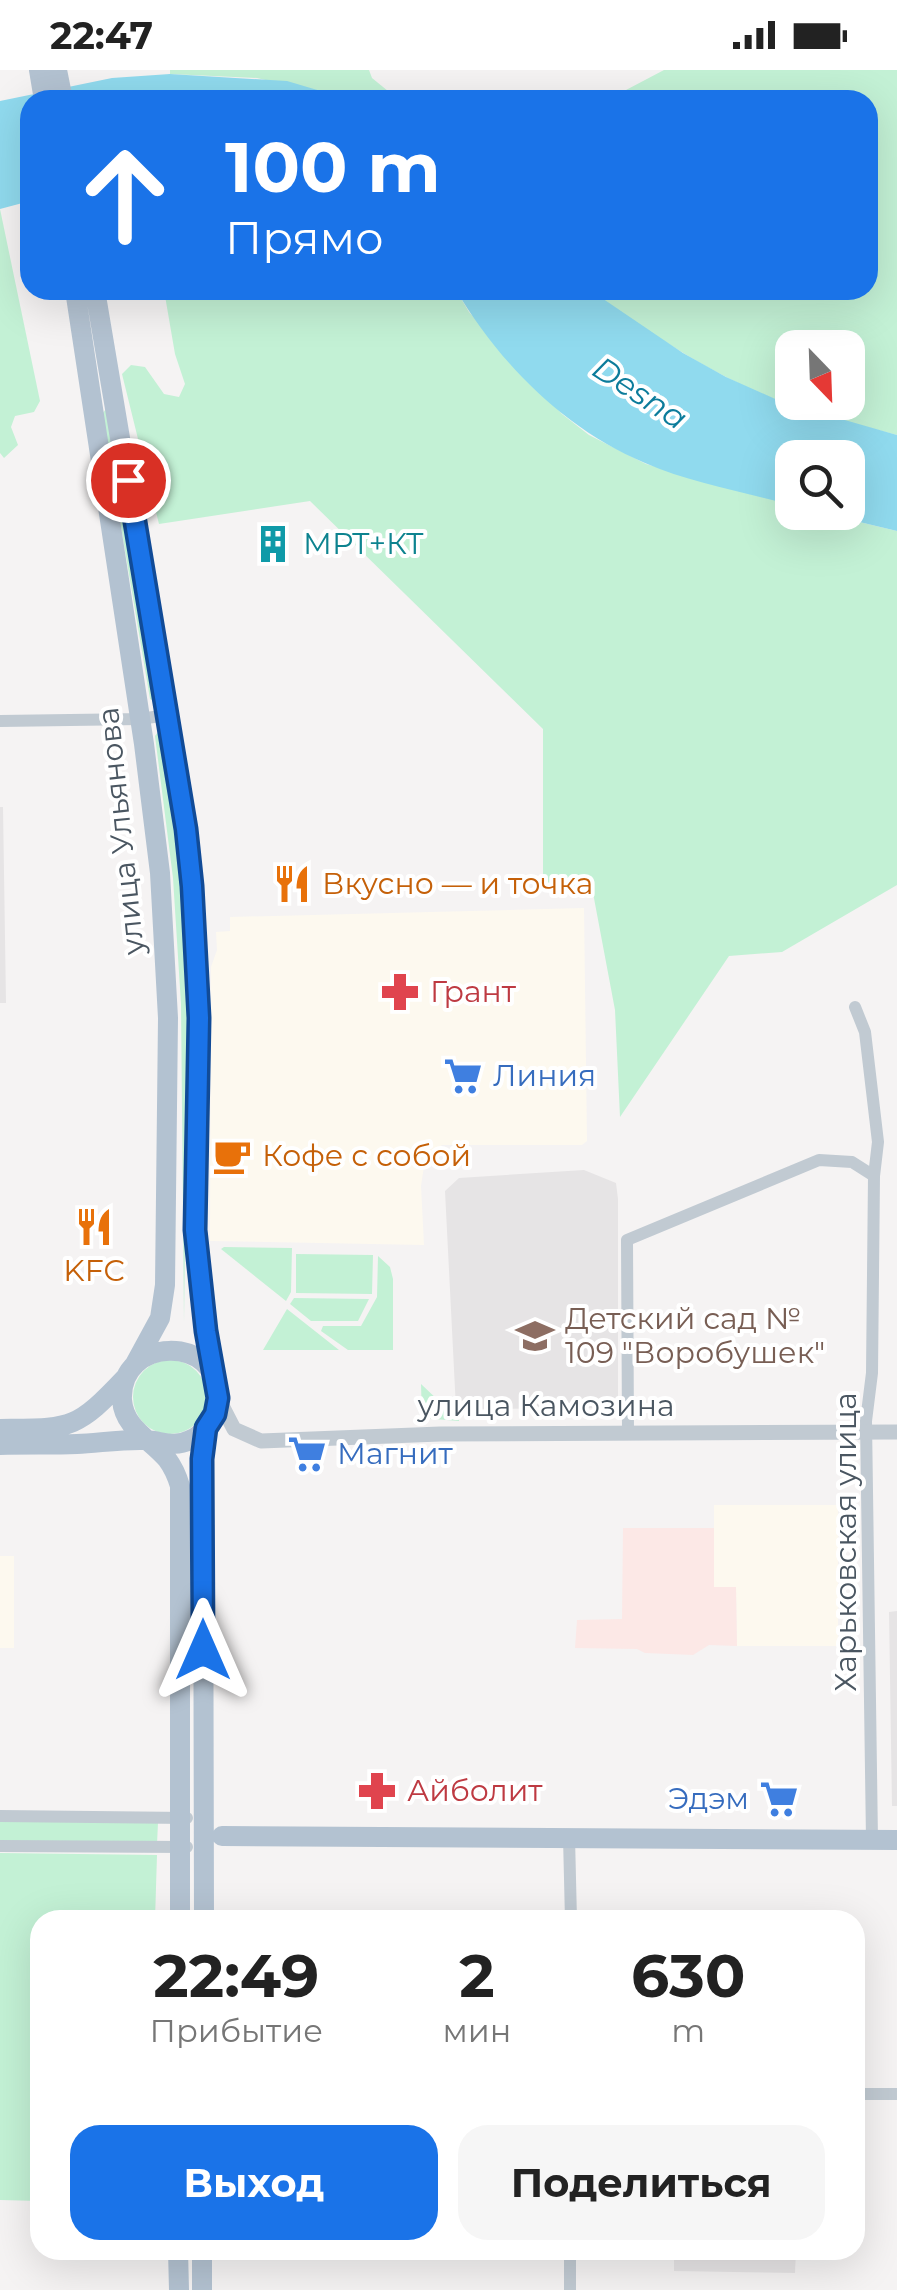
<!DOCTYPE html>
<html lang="ru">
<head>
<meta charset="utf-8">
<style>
  body { margin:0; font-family:Montserrat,sans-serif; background:#f6f6f6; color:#222; height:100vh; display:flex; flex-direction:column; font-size:38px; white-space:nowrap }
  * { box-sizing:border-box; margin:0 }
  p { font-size:32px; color:#767676 }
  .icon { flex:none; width:55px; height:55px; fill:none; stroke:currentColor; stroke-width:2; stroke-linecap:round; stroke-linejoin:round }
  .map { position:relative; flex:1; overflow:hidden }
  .side { position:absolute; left:30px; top:1840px; width:835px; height:350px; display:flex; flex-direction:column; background:#fff; border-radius:30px; box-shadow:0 10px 40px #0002 }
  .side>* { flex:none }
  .hud { position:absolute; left:20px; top:20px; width:858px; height:210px; border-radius:30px; box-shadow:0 10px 40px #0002; background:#1a73e8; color:#fff; overflow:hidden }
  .needle { width:65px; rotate:157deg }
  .fabs { position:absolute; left:775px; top:260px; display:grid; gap:20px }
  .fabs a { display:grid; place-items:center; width:90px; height:90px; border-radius:20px; background:#fff; box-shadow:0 10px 40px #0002; font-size:50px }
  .pin { position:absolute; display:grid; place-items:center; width:85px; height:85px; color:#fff; margin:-42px; border:5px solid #fff; border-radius:50%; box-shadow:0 2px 10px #0007 }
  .me { position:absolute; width:110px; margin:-55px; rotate:0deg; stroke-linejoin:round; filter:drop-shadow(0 0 8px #0008) }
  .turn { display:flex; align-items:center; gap:35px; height:210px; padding:0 40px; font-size:45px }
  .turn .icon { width:130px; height:130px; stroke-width:2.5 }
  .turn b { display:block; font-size:70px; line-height:85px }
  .eta { display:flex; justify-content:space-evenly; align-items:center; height:170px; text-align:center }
  .eta b { font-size:60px; font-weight:700; line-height:70px }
  .button { display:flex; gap:20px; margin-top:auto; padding:20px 40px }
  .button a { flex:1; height:115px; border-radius:30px; background:#1a73e8; color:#fff; font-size:40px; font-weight:700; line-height:115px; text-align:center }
  .button a+a { background:#f6f6f6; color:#222 }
  .status { display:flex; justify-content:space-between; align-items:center; height:70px; padding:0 50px; background:#fff; direction:ltr }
  .status svg { height:28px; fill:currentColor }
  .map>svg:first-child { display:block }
  .commercial { fill:#fdf9ef }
  .education { fill:#e6e4e5 }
  .medical { fill:#fce8e6 }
  .green { fill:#c3f1d5; fill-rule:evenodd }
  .water { fill:#90daee }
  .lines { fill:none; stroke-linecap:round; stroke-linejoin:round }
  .minor { stroke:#c1cad2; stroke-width:12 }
  .tertiary { stroke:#c1cad2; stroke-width:15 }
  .primary { stroke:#b3c2d1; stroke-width:20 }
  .route-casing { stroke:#114b97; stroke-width:25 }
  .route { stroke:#1a73e8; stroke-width:18 }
  .labels { text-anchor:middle; stroke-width:8; stroke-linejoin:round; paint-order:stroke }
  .culture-label { font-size:30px; fill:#0d838f; stroke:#fff; text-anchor:start }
  .street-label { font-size:30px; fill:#4a5661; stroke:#fff }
  .food-label { font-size:30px; fill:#c56008; stroke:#fff; text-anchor:start }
  .health-label { font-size:30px; fill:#be3a42; stroke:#fff; text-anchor:start }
  .shop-label { font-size:30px; fill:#366cbe; stroke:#fff; text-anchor:start }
  .education-label { font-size:30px; fill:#785e54; stroke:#fff; text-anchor:start }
  .water-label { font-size:32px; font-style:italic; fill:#0c7c9b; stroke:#fff }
</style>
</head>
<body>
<div class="status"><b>22:47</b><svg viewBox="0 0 49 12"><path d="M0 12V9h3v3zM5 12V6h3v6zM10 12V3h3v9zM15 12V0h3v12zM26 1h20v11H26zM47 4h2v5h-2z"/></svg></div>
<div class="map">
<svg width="897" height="2220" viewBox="0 0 897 2220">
  <rect width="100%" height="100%" fill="#f5f3f3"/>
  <!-- commercial -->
  <path class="commercial" d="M584,838L587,1071L582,1075H442L425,1090L421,1116L424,1175L210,1171L211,897L217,880L216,862L230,861V847Z
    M714,1435H838V1576H737L736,1518L714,1517Z
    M0,1486H14V1578H0Z"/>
  <!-- education -->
  <path class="education" d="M0,737H3L6,933H0Z
    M584,1100L616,1113L618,1129V1338L456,1339L445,1121L459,1108Z
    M897,1541V1736H892L889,1542Z
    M674,2180H796L795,2203L674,2201Z"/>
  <!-- medical -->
  <path class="medical" d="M623,1458H714V1517H736L737,1576L709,1575L693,1585L645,1583L637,1579L575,1578L577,1550L622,1549Z"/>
  <!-- green -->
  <path class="green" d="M170,0H369L372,8L399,30H351L257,8L170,4Z
    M664,0H897V365C859,355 821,346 785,333C714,307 651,264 590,220H868V30H607ZM792,278H848V332H792Z
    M0,139L40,331L34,342L15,346L11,357L18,375L4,388L0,383Z
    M164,220H456L469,242L562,344L589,365L646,394L792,435V442L822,443L897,461V815L782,882L729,886L620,1047L615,940L593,823L543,811V659L310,431L159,454L122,304L131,295L145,297L164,324L179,327L185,314L175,284Z
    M106,339L156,629L154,631L150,629L102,344Z
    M158,662H161L179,784L188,934L184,1253L181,934L173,808L155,666Z
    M224,1177L292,1178L291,1222L286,1231L221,1179Z
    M296,1184L373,1185L372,1224L296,1223Z
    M378,1186L390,1197L393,1209V1280H348L321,1261L323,1256H361L377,1227Z
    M294,1228L369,1229L358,1251H311L290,1234Z
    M287,1239L339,1280H263Z
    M133 1327a37 37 0 1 1 74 0a37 37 0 1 1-74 0Z
    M421,1314L459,1350V1351L422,1348Z
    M0,1749L158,1753L157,1774L0,1772Z
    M0,1783L157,1785L155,1850H40V2131L0,2130Z"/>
  <!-- water -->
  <path class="water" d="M170,4L287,11L351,30H30V131L0,139V31L112,8Z
    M456,220H590L683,283L726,307L782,332L897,365V461L822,443L848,442V388H792V435C744,422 691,413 645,393C564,359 500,294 456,220Z"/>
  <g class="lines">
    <!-- minor -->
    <path class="minor" d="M0,651L140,649L167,645
      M855,937L865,962L878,1072L874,1106L872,1303L866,1351L872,1770
      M628,1362L627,1170L819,1090L852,1092L874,1106
      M0,1746L187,1748
      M569,1767L571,1850
      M0,1776L187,1777
      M855,2024H897
      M570,2220V2180"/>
    <!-- tertiary -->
    <path class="tertiary" d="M218,1328L234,1359L261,1371L440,1364L897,1362"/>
    <!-- primary -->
    <path class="primary" d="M39,0L44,30
      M57,0L63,30
      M75,220L144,674L160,803L168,948L165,1215L160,1248L135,1294
      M95,220L186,759L199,948L195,1160L206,1261L216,1311
      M0,1359C71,1358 75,1361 125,1308
      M0,1375C26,1374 51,1375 77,1374C99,1373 123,1369 146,1370C162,1371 174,1378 190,1370C206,1363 218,1345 218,1327C219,1264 119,1266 122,1330C124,1358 150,1369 167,1389C173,1397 177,1406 180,1416V1850
      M222,1766L897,1770
      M204,1850L203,1389L206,1358
      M178,2180L179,2220
      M202,2220V2180"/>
  </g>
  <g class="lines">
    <!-- route casing -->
    <g class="route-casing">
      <path id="route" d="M128,410L186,759L192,816L199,948L195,1160L206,1261L218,1328L215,1344L206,1358L202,1389L203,1580"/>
    </g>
    <!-- route -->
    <use href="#route" class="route"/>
  </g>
  <!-- icons -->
  <defs>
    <g id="building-bare" transform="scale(3)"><path d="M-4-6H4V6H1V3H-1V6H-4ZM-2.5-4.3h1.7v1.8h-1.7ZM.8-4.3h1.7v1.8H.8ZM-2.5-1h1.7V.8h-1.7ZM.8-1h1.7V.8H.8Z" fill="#0f9aa8" stroke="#fff" stroke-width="2.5" paint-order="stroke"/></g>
    <g id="restaurant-bare" transform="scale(3)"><path d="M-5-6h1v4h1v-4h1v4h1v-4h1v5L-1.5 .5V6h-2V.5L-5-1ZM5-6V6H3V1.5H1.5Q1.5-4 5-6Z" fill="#e8710a" stroke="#fff" stroke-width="2.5" paint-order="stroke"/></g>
    <g id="pharmacy-bare" transform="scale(3)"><path d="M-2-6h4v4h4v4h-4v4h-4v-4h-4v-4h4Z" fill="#e0444e" stroke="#fff" stroke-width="2.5" paint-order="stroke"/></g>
    <g id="supermarket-bare" transform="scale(3)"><path d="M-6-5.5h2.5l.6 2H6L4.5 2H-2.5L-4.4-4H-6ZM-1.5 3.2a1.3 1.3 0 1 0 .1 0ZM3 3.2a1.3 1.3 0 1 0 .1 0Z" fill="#3f7fe0" stroke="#fff" stroke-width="2.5" paint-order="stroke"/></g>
    <g id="cafe-bare" transform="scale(3)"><path d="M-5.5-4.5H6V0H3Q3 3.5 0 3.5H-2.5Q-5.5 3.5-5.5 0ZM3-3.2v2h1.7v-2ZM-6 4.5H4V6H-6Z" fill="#e8710a" stroke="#fff" stroke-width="2.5" paint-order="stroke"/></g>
    <g id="school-bare" transform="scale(3)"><path d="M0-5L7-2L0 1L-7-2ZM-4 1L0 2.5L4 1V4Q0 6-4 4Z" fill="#8d6e63" stroke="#fff" stroke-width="2.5" paint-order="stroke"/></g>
  </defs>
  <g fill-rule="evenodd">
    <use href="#building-bare" x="273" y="474"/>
    <use href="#restaurant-bare" x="292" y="814"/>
    <use href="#pharmacy-bare" x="400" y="922"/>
    <use href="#supermarket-bare" x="463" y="1006"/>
    <use href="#cafe-bare" x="232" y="1086"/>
    <use href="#restaurant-bare" x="94" y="1157"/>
    <use href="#school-bare" x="535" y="1266"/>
    <use href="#supermarket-bare" x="307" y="1384"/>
    <use href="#pharmacy-bare" x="377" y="1721"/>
    <use href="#supermarket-bare" x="779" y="1729"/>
  </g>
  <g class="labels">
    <!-- culture labels -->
    <g class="culture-label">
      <text x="303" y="484">МРТ+КТ</text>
    </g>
    <!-- street labels -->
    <g class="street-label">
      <text transform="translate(121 761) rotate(-96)" y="10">улица Ульянова</text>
      <text x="546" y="1346">улица Камозина</text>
      <text transform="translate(846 1472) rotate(-90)" y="10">Харьковская улица</text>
    </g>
    <!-- food labels -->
    <g class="food-label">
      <text x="322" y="824">Вкусно — и точка</text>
      <text x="262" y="1096">Кофе с собой</text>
      <text x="94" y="1211" text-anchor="middle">KFC</text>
    </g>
    <!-- health labels -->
    <g class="health-label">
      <text x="430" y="932">Грант</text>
      <text x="407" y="1731">Айболит</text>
    </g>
    <!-- shop labels -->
    <g class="shop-label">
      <text x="493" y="1016">Линия</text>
      <text x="337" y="1394">Магнит</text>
      <text x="749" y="1739" text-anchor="end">Эдэм</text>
    </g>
    <!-- education labels -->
    <g class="education-label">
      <text x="565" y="1259">Детский сад №<tspan x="565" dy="34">109 "Воробушек"</tspan></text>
    </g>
    <!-- water labels -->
    <g class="water-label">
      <text transform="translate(640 323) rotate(33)" y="11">Desna</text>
    </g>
  </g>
</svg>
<div class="fabs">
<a><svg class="needle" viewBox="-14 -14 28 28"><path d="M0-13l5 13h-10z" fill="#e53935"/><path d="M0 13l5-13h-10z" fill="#767676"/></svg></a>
<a><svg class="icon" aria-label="search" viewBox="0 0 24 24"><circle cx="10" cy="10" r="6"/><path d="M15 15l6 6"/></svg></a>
</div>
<div class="pin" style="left:128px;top:410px;background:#d93025"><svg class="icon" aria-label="arrive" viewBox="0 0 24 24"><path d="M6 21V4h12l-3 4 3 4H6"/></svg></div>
<svg class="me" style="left:203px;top:1580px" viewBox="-20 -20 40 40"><path d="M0-17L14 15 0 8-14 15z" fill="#1a73e8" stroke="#fff" stroke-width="4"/></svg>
<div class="hud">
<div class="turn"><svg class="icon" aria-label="ahead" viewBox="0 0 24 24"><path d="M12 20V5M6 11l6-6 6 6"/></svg><div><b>100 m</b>Прямо</div></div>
</div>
<section class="side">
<div class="eta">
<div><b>22:49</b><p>Прибытие</p></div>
<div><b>2</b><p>мин</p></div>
<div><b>630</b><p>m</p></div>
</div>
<div class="button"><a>Выход</a><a>Поделиться</a></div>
</section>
</div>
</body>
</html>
